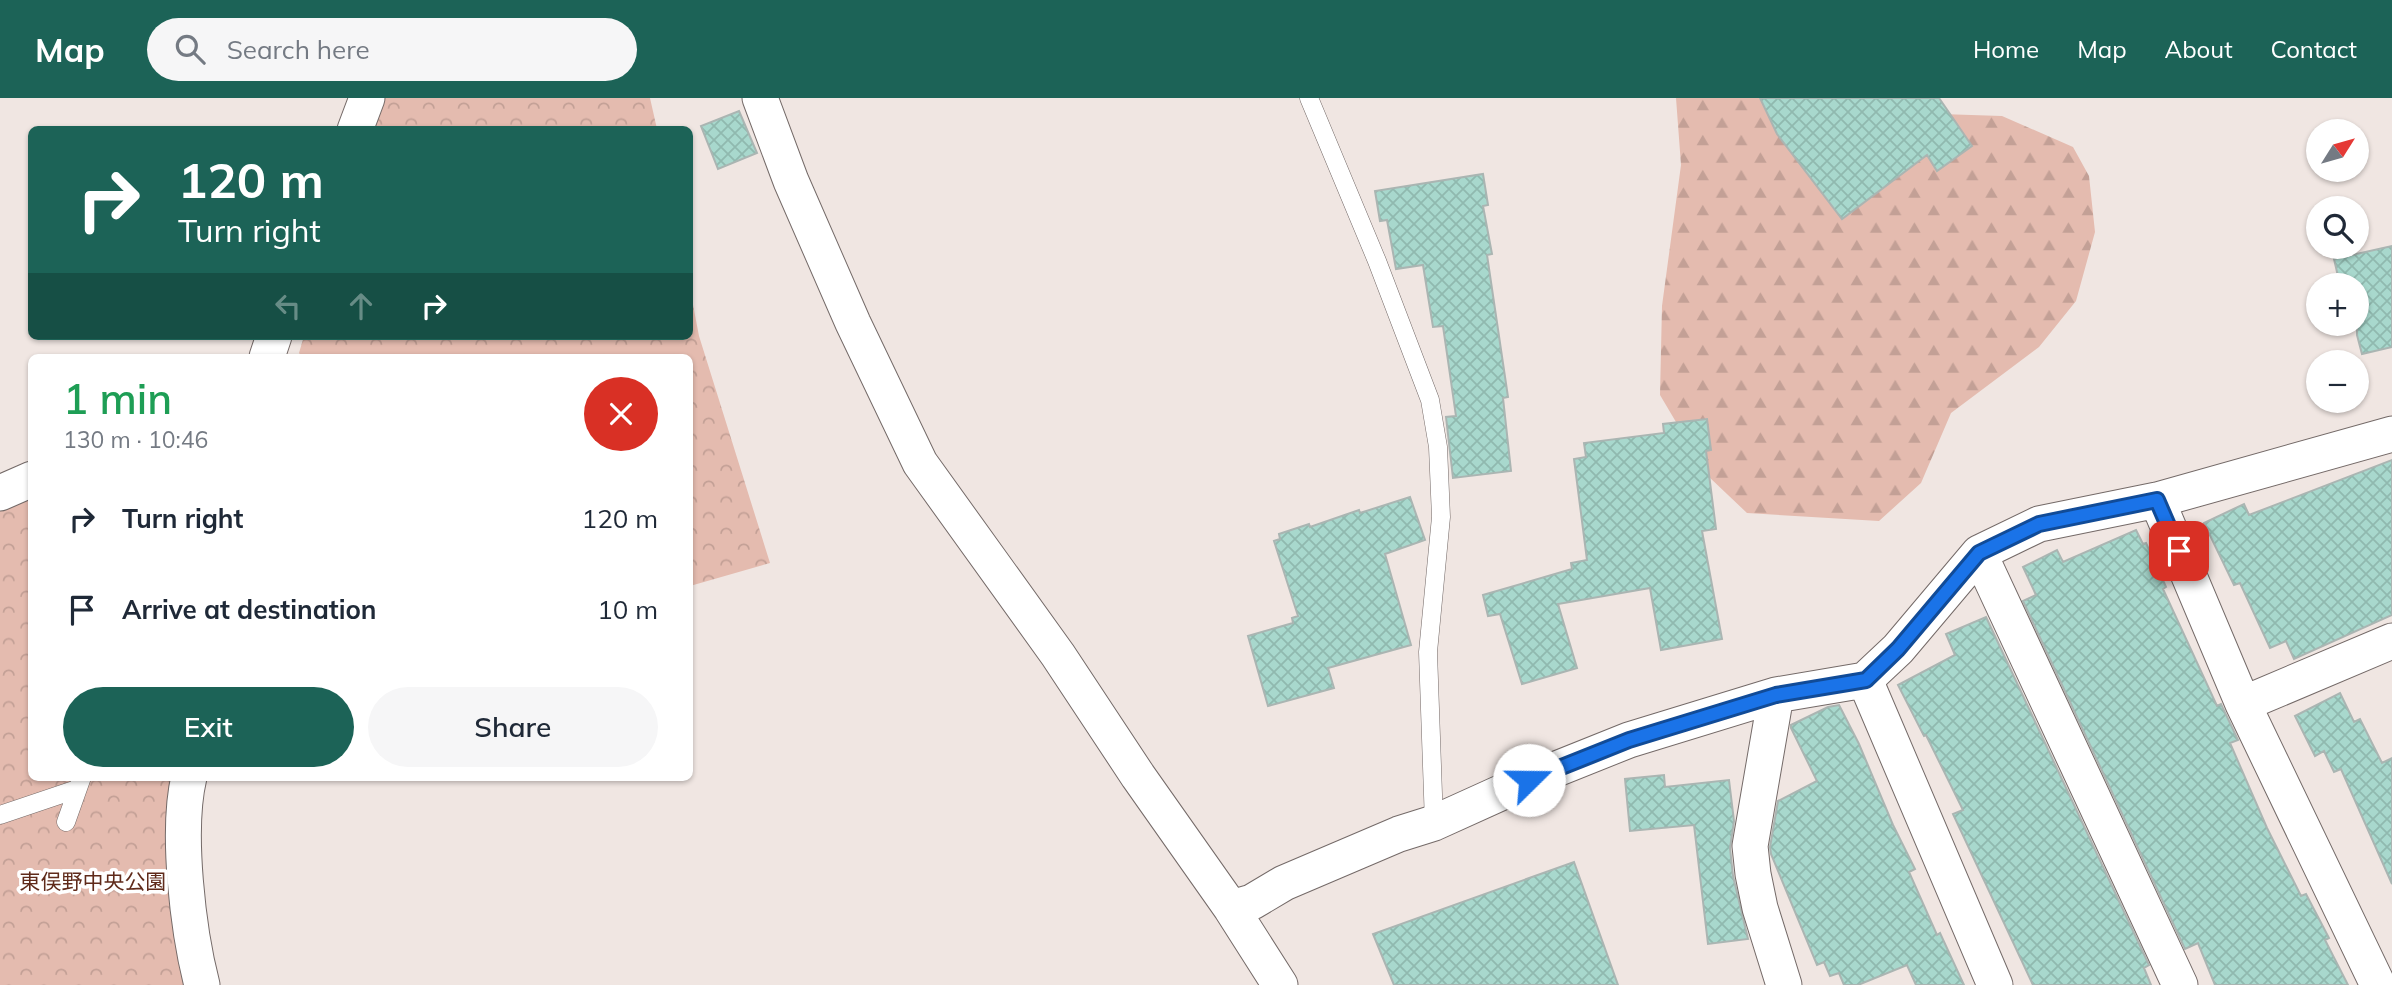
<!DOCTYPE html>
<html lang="en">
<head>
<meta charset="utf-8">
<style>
  body { margin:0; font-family:Mulish,"Noto Sans JP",sans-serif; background:#f6f6f7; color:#1f2937; height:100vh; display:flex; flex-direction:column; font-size:26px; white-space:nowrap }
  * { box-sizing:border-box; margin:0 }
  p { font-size:23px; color:#747a83 }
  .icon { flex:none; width:38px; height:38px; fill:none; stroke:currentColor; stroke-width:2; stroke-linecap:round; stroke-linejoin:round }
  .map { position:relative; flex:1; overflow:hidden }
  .details { position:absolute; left:28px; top:256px; width:665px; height:427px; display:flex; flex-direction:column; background:#fff; border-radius:10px; box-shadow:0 2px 5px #0004 }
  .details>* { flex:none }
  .hud { position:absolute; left:28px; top:28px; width:665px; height:214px; border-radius:10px; box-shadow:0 2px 5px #0004; background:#1c6357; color:#fff; overflow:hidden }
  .needle { width:46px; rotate:53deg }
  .tools { position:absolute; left:2306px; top:21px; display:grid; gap:14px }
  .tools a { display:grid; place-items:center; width:63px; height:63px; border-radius:50%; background:#fff; box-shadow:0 2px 5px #0004; font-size:35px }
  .pin { position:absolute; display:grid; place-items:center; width:60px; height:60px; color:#fff; margin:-30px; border-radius:14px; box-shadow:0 4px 10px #0006 }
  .me { position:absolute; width:77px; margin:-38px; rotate:68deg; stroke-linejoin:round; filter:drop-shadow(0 0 5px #0008) }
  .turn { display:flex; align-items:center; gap:24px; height:147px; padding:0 35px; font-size:32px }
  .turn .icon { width:91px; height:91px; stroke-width:2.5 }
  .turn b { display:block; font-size:49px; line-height:60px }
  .lanes { display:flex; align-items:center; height:66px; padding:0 35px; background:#0003; justify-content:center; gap:35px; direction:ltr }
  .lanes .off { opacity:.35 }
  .round { display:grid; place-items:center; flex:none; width:74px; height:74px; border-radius:37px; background:#f6f6f7 }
  .headline { display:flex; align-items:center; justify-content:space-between; height:119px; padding:0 35px }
  h1 { font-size:42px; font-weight:600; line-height:52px; color:#1e9e55 }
  .primary-button { display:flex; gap:14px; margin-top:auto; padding:14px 35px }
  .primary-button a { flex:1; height:80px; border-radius:42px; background:#1c6357; color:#fff; font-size:28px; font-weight:600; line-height:80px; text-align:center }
  .primary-button a+a { background:#f6f6f7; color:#1f2937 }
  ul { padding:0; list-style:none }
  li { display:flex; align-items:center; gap:21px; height:91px; padding:0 35px }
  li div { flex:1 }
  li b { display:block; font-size:26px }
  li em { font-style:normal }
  header { display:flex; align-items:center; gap:42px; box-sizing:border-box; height:98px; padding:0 35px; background:#1c6357; color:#fff }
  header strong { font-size:33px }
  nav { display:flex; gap:38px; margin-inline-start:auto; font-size:24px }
  .search { width:490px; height:63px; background:#f6f6f7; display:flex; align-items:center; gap:18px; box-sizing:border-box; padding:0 24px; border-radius:38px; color:#747a83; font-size:26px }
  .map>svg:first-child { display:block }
  .forest { fill:url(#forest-firs) }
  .park { fill:url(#park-crowns) }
  .building { fill:url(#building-cross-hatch); stroke:#aab5b2; stroke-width:2 }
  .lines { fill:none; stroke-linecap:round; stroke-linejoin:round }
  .service-casing { stroke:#746a68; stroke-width:19 }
  .minor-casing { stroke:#746a68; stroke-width:37 }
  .service { stroke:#fff; stroke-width:18 }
  .minor { stroke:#fff; stroke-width:35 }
  .route-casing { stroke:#114b97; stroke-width:18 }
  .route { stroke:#1a73e8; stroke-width:12 }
  .labels { text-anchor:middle; stroke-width:7; stroke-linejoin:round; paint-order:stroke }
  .park-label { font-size:21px; fill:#5f2a1a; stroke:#fff }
</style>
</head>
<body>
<header>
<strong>Map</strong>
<div class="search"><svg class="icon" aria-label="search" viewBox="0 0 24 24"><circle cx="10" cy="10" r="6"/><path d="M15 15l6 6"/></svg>Search here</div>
<nav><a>Home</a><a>Map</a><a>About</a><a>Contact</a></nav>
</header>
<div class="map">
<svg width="2392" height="887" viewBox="0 0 2392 887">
  <defs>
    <pattern id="forest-firs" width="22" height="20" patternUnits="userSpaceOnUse" patternTransform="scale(1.75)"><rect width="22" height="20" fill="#e4bbaf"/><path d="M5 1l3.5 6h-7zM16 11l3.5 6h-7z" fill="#c3a096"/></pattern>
    <pattern id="park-crowns" width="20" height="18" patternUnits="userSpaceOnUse" patternTransform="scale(1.75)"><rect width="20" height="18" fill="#e4bbaf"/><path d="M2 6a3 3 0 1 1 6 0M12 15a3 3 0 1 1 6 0" fill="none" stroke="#c3a096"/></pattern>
    <pattern id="building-cross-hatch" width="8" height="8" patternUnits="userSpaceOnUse" patternTransform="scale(1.75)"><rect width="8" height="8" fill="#a8d8cd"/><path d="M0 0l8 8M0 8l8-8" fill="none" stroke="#90b9af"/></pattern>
  </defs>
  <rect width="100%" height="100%" fill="#f0e6e2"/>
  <!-- forest -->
  <path class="forest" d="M1676,0H1863L1910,15L2002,18L2073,49L2089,78L2095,134L2076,203L2039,249L1951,315L1921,385L1879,423L1747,415L1708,378L1660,297L1662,208L1681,67Z"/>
  <!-- park -->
  <path class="park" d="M367,0H650L657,31L358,32Z
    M690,191L699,238L770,465L690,488V259H302L299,255L304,238H690Z
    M31,381L32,679H189L202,887H0V395Z"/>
  <!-- building -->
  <path class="building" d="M1760,0H1939L1972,48L1937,73L1927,57L1842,121L1777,36Z
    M739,13L757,55L718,71L701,28Z
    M1483,76L1488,107L1483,108L1492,156L1487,157L1508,299L1503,300L1511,373L1453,380L1446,319L1456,318L1443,228L1433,229L1423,167L1396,171L1387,122L1380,123L1375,93Z
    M2392,148V249L2362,256L2357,237V187H2340L2334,161Z
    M1707,321L1711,352L1706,353L1716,431L1702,433L1722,541L1661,552L1650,490L1558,506L1577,570L1522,586L1500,516L1488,518L1483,497L1572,471L1571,465L1587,462L1574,361L1586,359L1584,345L1664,335L1663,326Z
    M2392,362V517L2294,561L2286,543L2270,550L2240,485L2234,487L2204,425L2244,406L2249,417Z
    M1410,399L1425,442L1385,456L1411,547L1328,570L1334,590L1268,608L1248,538L1293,525L1292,520L1298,518L1274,443L1280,441L1279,436L1309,426L1310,429L1359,412L1360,415Z
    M2136,432L2143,446L2146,445L2166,489L2163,491L2217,608L2221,606L2238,642L2230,645L2267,730L2301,798L2306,796L2329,840L2325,842L2348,887H2215L2198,845L2185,851L2023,503L2036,497L2023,469L2057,452L2063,464Z
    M1986,519L2149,867L2144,870L2151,887H2033L1953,716L1963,712L1926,637L1924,638L1898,587L1955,557L1946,536Z
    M2340,595L2354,624L2360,621L2382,665L2392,660V786L2341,671L2334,674L2324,653L2315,658L2295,618Z
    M1839,607L1859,646L1893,727L1915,771L1909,774L1937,837L1940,835L1964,887H1916L1907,867L1858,887H1844L1839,875L1830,878L1824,864L1817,867L1771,756L1770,749L1778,703L1817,683L1791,630V627L1828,609Z
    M1664,677L1665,689L1729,682L1734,723L1730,750L1733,778L1748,841L1708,846L1694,727L1630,733L1625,681Z
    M1574,764L1618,887H1394L1373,836Z"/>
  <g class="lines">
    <!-- service casing -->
    <g class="service-casing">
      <path id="service" d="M1309,0L1377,163L1430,302L1438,349L1441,419L1428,554L1434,725
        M0,717L77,691
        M66,724L82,679"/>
    </g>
    <!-- minor casing -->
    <g class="minor-casing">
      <path id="minor" d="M760,0L791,83L853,225L920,365L1058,557L1138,678L1231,810L1280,887
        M355,32L367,0
        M267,259L274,238
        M0,395L32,381
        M2157,402L2243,606L2378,887
        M1979,455L2180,887
        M1865,582L1995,887
        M1776,597L1750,748L1753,776L1760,810L1784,887
        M2243,606L2392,543
        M189,679C176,733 188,833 202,887
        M1231,810L1252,804L1284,785L1399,736L1434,725L1529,682L1629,642L1776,597L1865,582L1898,551L1979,455L2039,426L2157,402L2392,336"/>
    </g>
    <!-- service -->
    <use href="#service" class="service"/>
    <!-- minor -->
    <use href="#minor" class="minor"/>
  </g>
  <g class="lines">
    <!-- route casing -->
    <g class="route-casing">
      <path id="route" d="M1529,682L1629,642L1776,597L1866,582L1898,551L1979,455L2039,426L2157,402L2179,453"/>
    </g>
    <!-- route -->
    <use href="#route" class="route"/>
  </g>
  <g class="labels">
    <!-- park labels -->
    <g class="park-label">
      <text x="93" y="791">東俣野中央公園</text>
    </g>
  </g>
</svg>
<div class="tools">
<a><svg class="needle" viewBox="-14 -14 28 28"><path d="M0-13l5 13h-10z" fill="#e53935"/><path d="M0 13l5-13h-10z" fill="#747a83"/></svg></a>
<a><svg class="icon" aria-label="search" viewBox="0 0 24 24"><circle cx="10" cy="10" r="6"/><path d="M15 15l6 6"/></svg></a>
<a>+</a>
<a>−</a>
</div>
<div class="pin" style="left:2179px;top:453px;background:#d93025"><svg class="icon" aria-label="arrive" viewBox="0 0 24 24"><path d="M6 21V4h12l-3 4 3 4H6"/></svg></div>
<svg class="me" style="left:1529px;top:682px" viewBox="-20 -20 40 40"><circle r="19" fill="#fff"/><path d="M0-13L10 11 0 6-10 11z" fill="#1a73e8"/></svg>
<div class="hud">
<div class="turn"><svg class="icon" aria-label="right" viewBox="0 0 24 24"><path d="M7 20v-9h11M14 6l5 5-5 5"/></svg><div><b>120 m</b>Turn right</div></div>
<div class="lanes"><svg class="icon off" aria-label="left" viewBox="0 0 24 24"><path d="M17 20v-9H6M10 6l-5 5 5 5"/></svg><svg class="icon off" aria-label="ahead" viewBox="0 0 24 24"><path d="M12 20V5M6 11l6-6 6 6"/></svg><svg class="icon" aria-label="right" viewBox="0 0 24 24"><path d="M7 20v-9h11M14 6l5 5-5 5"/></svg></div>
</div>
<section class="details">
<div class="headline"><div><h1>1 min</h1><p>130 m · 10:46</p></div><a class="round" style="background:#d93025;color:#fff"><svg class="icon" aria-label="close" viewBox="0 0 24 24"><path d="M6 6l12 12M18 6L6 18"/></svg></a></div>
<ul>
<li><svg class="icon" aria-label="right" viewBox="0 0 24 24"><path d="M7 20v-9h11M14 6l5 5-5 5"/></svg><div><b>Turn right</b></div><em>120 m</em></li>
<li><svg class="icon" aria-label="arrive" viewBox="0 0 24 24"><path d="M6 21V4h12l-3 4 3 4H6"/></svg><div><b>Arrive at destination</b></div><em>10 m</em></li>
</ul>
<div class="primary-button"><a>Exit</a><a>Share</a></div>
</section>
</div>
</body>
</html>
